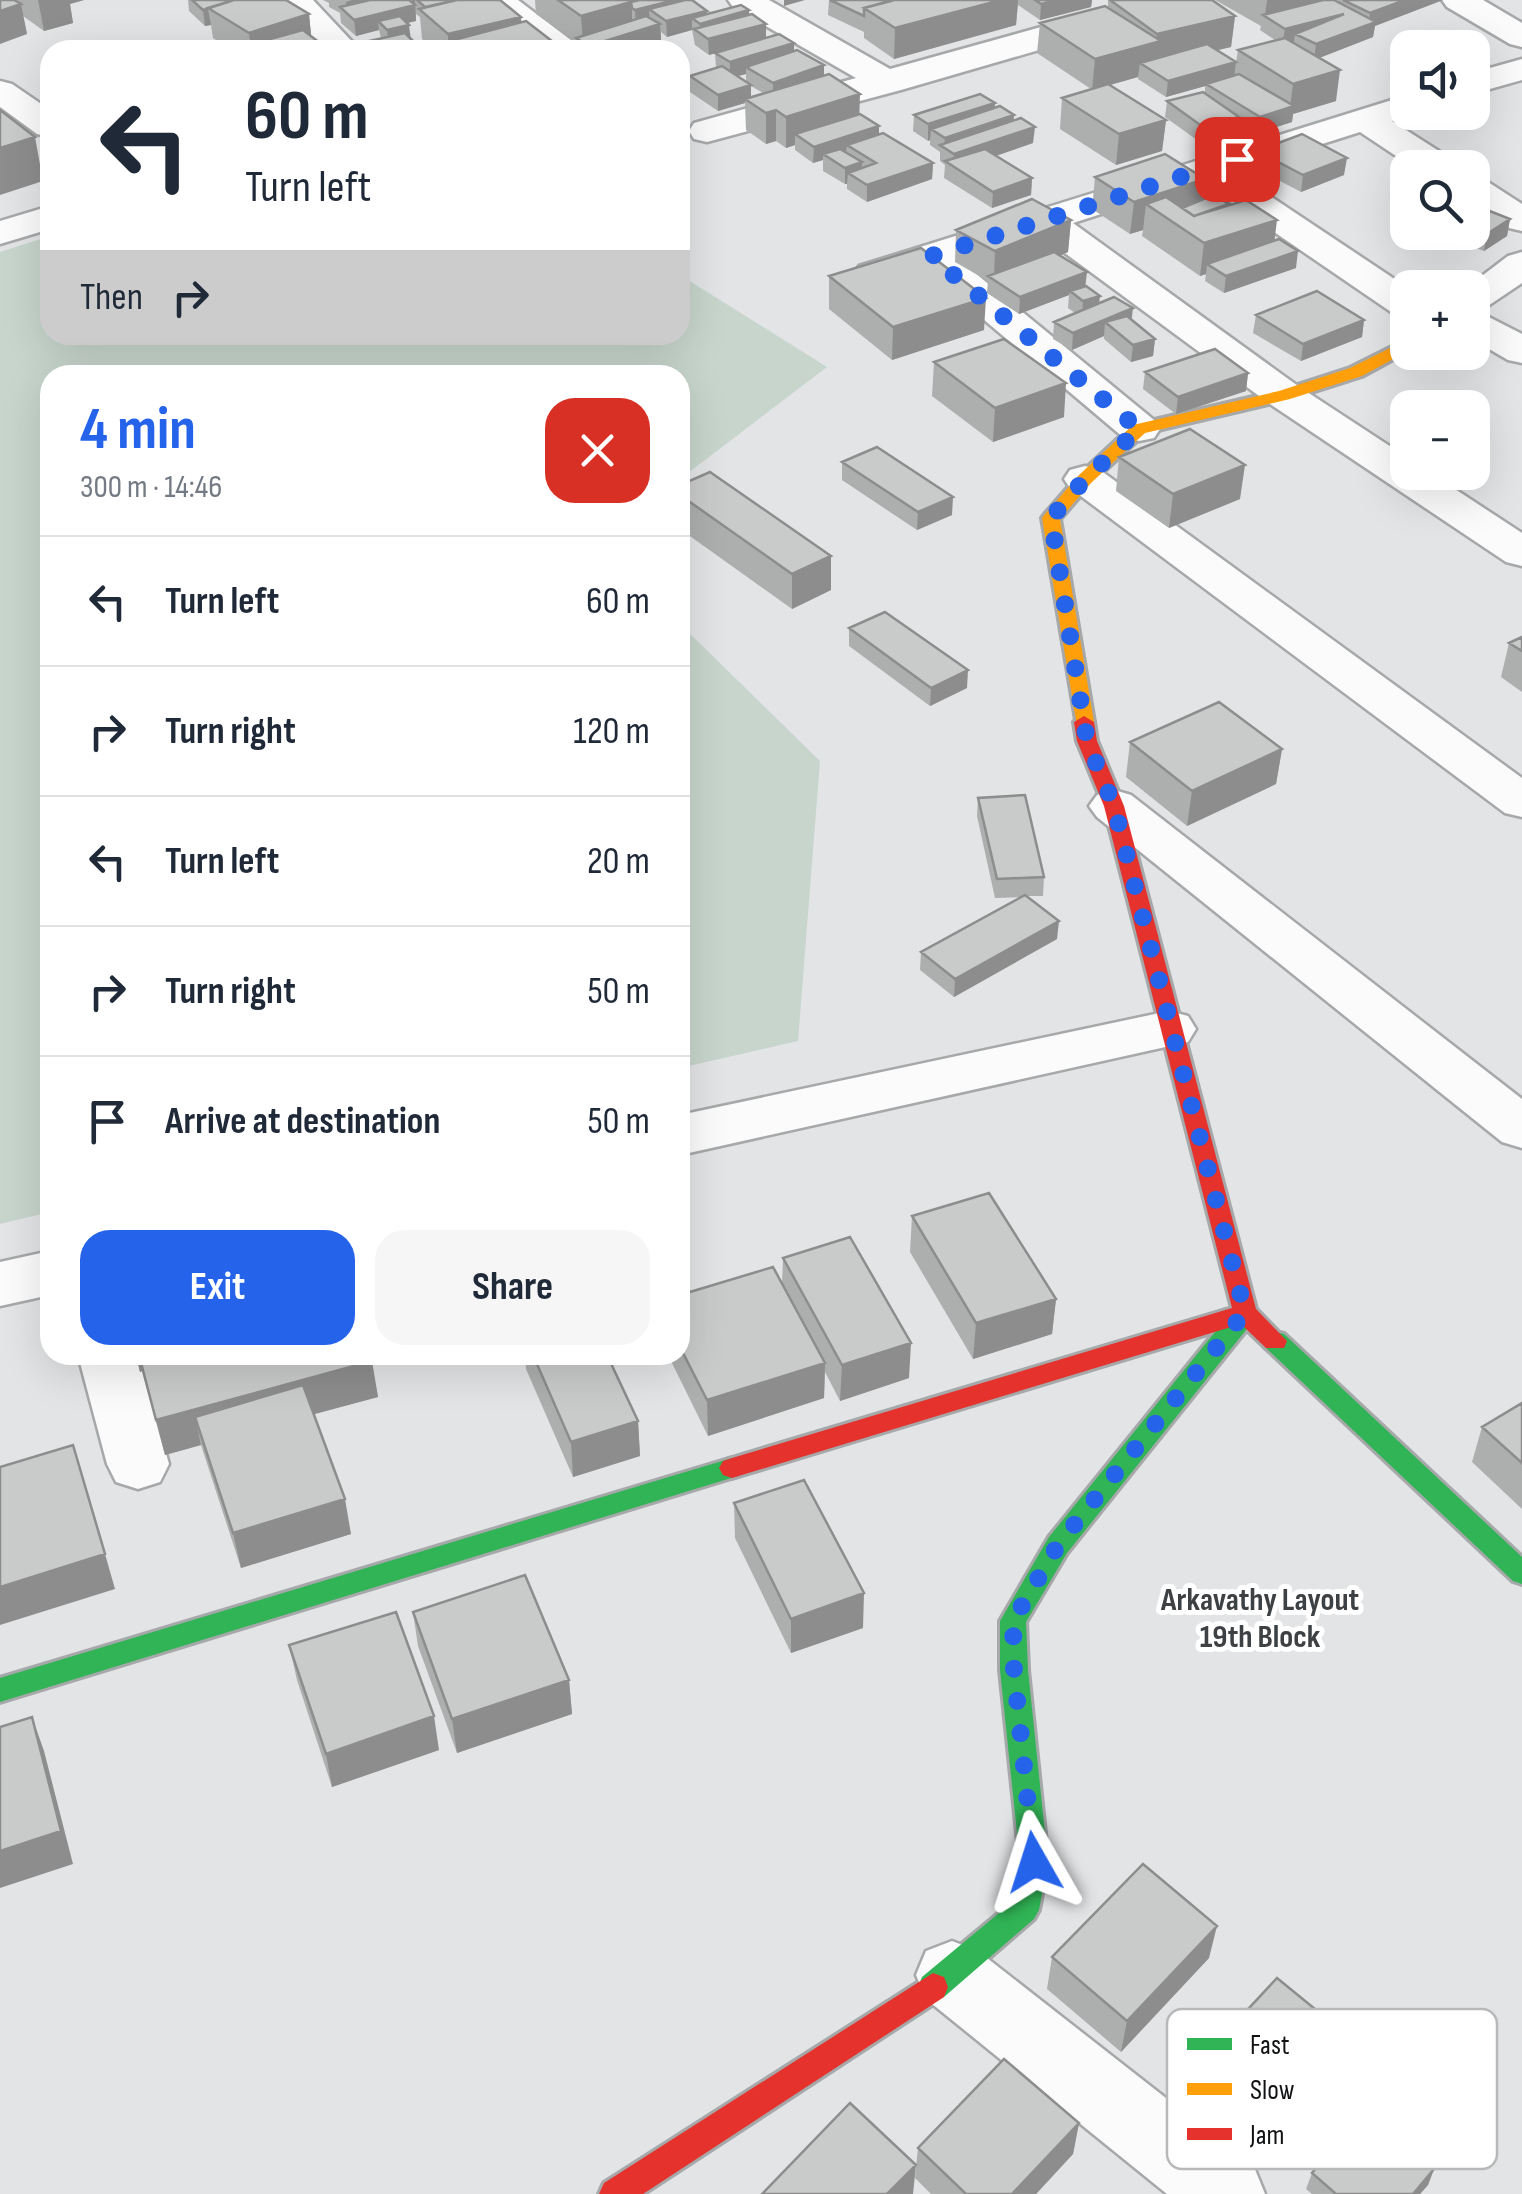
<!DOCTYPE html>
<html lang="en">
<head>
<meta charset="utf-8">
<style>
  body { margin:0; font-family:"Sofia Sans Condensed",sans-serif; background:#f6f6f7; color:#1f2937; height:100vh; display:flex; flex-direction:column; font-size:38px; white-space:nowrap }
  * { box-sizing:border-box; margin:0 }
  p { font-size:32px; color:#747a83 }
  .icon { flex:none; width:55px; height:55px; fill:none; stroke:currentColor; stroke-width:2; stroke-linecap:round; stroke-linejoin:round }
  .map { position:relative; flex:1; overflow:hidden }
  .details { position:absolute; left:40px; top:365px; width:650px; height:1000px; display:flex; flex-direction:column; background:#fff; border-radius:30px; box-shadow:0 10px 40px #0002 }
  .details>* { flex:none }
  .banner { position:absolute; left:40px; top:40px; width:650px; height:305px; border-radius:30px; box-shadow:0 10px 40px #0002; background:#fff; color:#1f2937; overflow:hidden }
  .controls { position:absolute; left:1390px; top:30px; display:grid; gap:20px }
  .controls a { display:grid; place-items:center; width:100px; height:100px; border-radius:20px; background:#fff; box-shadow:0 10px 40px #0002; font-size:50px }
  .pin { position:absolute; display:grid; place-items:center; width:85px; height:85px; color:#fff; margin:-42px; border-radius:20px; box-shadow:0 5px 15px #0006 }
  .me { position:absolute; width:110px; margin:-55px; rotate:354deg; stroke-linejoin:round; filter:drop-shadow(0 0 8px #0008) }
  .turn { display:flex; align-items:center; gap:35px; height:210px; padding:0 40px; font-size:45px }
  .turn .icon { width:130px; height:130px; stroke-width:2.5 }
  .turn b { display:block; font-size:70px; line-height:85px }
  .then { display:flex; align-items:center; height:95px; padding:0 40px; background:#0003; gap:20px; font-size:38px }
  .round { display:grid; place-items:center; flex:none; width:105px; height:105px; border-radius:30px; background:#f6f6f7 }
  .overview { display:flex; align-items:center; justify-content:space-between; height:170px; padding:0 40px }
  h1 { font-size:60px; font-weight:700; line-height:75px; color:#2563eb }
  .cta { display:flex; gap:20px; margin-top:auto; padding:20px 40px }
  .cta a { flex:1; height:115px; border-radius:30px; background:#2563eb; color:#fff; font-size:40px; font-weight:700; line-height:115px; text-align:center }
  .cta a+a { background:#f6f6f7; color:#1f2937 }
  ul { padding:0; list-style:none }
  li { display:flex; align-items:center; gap:30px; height:130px; padding:0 40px; border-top:2px solid #e0e1e3 }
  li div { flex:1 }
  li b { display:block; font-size:38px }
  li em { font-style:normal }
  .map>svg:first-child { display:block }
  .green { fill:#c7d5cc }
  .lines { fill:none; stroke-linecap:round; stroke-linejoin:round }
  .street-casing { stroke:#a6a8a9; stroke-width:5 }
  .fast-casing { stroke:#a6a8a9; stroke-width:6 }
  .slow-casing { stroke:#a6a8a9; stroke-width:6 }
  .jam-casing { stroke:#a6a8a9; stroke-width:6 }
  .street { fill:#fbfbfb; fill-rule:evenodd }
  .fast { fill:#30b455; fill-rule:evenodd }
  .slow { fill:#ff9f0a; fill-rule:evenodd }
  .jam { fill:#e5322d; fill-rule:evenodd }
  .wall { fill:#adaeae; fill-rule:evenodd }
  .shaded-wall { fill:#8d8d8d }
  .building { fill:#c9caca; stroke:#8d8d8d; stroke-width:2.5 }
  .route { stroke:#2563eb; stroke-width:18; stroke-dasharray:0 32.4 }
  .labels { text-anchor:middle; stroke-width:10; stroke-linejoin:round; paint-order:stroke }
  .neighbourhood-label { font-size:32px; font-weight:bold; fill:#3e4144; stroke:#fff }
  .key { fill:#fff; stroke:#b7b8b8; stroke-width:2.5 }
  .key-label { font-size:28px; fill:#101213 }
</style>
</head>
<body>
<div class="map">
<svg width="1522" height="2194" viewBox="0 0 1522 2194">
  <rect width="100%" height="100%" fill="#e2e4e6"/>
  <!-- green -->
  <path class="green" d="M50,236V335H680V275L827,367L680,479V375H50V1212L0,1224V252Z
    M680,624L820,761L798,1041L680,1068Z"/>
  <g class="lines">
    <!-- street casing -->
    <g class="street-casing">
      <path id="street" d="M278,0H313L360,50H324Z
        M479,0H518L584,50H545Z
        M728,0H769L890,69L1138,0H1192L1187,7L901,90L707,142L694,139L689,131L694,123L856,78L733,7Z
        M1442,0H1483L1522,23V47L1510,44L1447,7Z
        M1522,59V80L1472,94V73Z
        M0,81L12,84L50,110V137L37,134L0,107Z
        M1408,95V112H1420L1392,121L1453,160L1458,168H1414L1360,132L1234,172L1408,288V318L1394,314L1201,182L1073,223L1298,386L1408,458V472H1429L1522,533V566L1506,562L1270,404L1039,234L958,259L1154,420L1160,429L1154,438L1139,441L1124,438L925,270L873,286L859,282L854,274L859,266Z
        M1472,177L1485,180L1522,204V231L1509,228L1472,205Z
        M50,206V229L0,244V221Z
        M1522,252V283L1479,312L1522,334V363L1508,360L1472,339V288H1466L1508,256Z
        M1085,466L1100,470L1522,778V817L1505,813L1070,488L1064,479L1070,470Z
        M1114,790L1131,795L1522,1099V1148L1502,1142L1097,817L1089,806L1097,795Z
        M1169,1011L1188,1016L1196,1029L1188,1042L680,1155V1115Z
        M50,1251V1295L0,1306V1262Z
        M78,1355H138L169,1464L160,1482L138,1489L116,1482L107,1464Z
        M952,1941L978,1951L1254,2167L1265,2194H1167L926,1999L916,1975L926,1951Z"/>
    </g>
    <!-- fast casing -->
    <g class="fast-casing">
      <path id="fast" d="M1245,1304L1254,1306L1257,1313L1254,1320L1067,1553L1026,1622L1028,1670L1048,1862L1039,1910L1034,1919L944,1997L933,2001L922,1997L918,1987L922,1977L1011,1903L1020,1862L1000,1670V1621L1049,1537L1236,1306Z
        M1275,1332L1284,1334L1522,1557V1584L1513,1581L1266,1348L1263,1341L1266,1334Z
        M732,1458L741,1461L745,1468L741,1475L0,1702V1678Z"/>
    </g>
    <!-- slow casing -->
    <g class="slow-casing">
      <path id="slow" d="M1408,339V351L1362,376L1290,399L1145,433L1091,483L1060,519L1094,722L1084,728L1077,726L1042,518L1045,514L1079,475L1133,425L1279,391L1350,368Z"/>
    </g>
    <!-- jam casing -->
    <g class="jam-casing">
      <path id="jam" d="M1084,716L1094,722L1097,741L1124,806L1256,1309L1287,1341L1284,1348H1266L1241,1324L732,1478L723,1475L719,1468L723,1461L732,1458L1232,1308L1104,806L1077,741L1074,722Z
        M933,1973L944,1977L948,1987L944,1997L643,2194H599L604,2183Z"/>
    </g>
    <!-- street -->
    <use href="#street" class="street"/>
    <!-- fast -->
    <use href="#fast" class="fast"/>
    <!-- slow -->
    <use href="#slow" class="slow"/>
    <!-- jam -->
    <use href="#jam" class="jam"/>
  </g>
  <!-- wall -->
  <path class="wall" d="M0,0H84L70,4L73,23L44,31L23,16L27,34Z
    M188,0H286L309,14L311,36L329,50H231L213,38L211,25L205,26L189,11Z
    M323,0H500L521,23L557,50H434L422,39L420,17L416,14V6V21L407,23L410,39L422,50H348L347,46L381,38L379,30L356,36L341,23L340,13L329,7V3Z
    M535,0H694L707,14L749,10V15L766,38L824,65V76L879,134L933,163L932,179L867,202L847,189V184H845L823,171V160L813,163L795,150V145L786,148L776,141L766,144L746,130L745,103L718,111L690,92V76L716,68L715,53L709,55L695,45L692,30L667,37L661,32V40L629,50H576V42L536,14ZM746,74V81L738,76ZM751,86L765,94L751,98Z
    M829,0H1092L1091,7L1040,20L1018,5L1016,25L894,59L864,38V32L828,15Z
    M1108,0H1212L1235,16L1231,47L1217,50L1236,62L1234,75L1238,50L1275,40L1260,30L1261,26L1215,0H1334L1338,2V0H1443L1375,26L1373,37L1319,58L1336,101L1293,114L1292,122L1258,133L1239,121L1237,134L1201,143L1165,117L1167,101L1205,93V86L1166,97L1138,79V77L1110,85L1166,120L1162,151L1116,165L1060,129L1062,98L1091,89L1037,53L1040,23L1108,8Z
    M994,108L1014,121L1033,143L996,156L1032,178L1031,195L992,208L944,178L945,165L940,161V152L930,145V140L928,141L913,131L914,115Z
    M1257,151L1344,175L1301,192L1255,168Z
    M1095,177L1205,179L1202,200L1275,240L1296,268L1224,293L1205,281L1206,274L1200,276L1142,236L1143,230L1130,234L1092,209Z
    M1472,214L1510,219L1507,236L1484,251L1454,240L1456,232H1472Z
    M1071,220L1068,252L1060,256L1099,303L1131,319L1155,339L1153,356L1131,362L1104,339V336L1072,350L1053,339L1054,322L1075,313L1068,308L1069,295L1019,314L987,293L988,281L955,262L956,230Z
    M829,276L984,330L892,360L829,309Z
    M1256,315L1364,320L1362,337L1301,361L1253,333Z
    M934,362L1064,417L993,442L932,396Z
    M1145,372L1248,373L1246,391L1176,414L1143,389Z
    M1119,457L1240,499L1169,528L1116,491Z
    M842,462L952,515L917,530L842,480Z
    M680,485L831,556V590L792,609L680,529Z
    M849,628L967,688L930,706L849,646Z
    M1522,637V692L1501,677L1509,643Z
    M1130,742L1282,749L1276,784L1187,826L1126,777Z
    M978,798L1044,877L1043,896H1027L1057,939L954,997L920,970L921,952L1022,897L995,898L977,816Z
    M912,1216L1056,1299L1052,1334L973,1359L910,1252Z
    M783,1258L909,1378L840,1401L825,1372L824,1398L708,1436L668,1355H680V1272L683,1277V1294L782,1285Z
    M136,1355H370L378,1397L313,1414L351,1534L241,1568L201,1445L165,1455L142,1371L140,1372Z
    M525,1355H607L638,1421L640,1456L573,1477L526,1369Z
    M1522,1403V1509L1472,1462L1482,1427Z
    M734,1503L863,1628L791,1653L735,1538Z
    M413,1612L569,1680L572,1714L457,1753L418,1646Z
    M289,1645L439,1750L332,1787L297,1680Z
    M1052,1957L1209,1958L1121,2052L1047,1989Z
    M1348,2036L1338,2068L1259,2157L1188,2096L1196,2065Z
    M1079,2123L1073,2154L1036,2194H931L915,2178L918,2148Z
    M1434,2169L1428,2185L1420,2194H1312L1306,2189L1312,2173Z"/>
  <!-- shaded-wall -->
  <path class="shaded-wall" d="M38,0H84L70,4L73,23L44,31Z
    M352,0H398L347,14L346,2Z
    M412,0H415L416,21L385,28L378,21L379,30L356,36L354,20L412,6Z
    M623,0H694L649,9L650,22L636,26L635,10L632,8V32L583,42L581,16Z
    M784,0H805L784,6Z
    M1001,0H1018L1016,25L894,59L895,28Z
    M1058,0H1092L1091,7L1040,20L1041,4Z
    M1267,0H1328L1265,16Z
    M1405,0H1443L1375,26L1373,37L1314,60L1316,44L1369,24L1370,13Z
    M21,4L27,34L0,44V11Z
    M208,9L211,25L205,26L203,10Z
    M749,10L750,26L700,34V24L692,18V30L667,37L666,21L707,11V22Z
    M309,14L312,44L251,50L249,33Z
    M1344,14L1295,34L1294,42L1282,45L1285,29Z
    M1235,16L1231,47L1159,64L1140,63L1138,77L1092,90L1095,59L1156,42L1157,34Z
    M521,17L523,48L448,43V34Z
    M660,24L661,40L629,50H589V46Z
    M766,24V40L709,55L708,39Z
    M409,25L411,41L389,46L387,30Z
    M794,43V59L746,67V74L730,78V62Z
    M1236,62L1234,78L1166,97L1168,81Z
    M824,65V81L773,99V83Z
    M1340,70L1336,101L1293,114L1292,122L1258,133L1260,117L1290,107L1293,84Z
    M751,85V101L745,99V103L718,111V95Z
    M860,94L859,125L795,134V145L786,148V117Z
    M995,103L994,119L931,129L930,140L928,141V124Z
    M776,110V141L766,144V113Z
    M1014,115L1013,131L944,147L945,138Z
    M1239,117L1237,134L1201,143L1203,127Z
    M1166,120L1162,151L1116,165L1119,134Z
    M879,126V142L847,145L846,153L823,154V160L813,163L814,147Z
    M1035,127L1033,143L957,169L953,167L954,154Z
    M35,137L43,181L0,195V148Z
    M1347,158L1344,175L1301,192L1303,175Z
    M862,162V179L848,173L847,184H845V168Z
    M933,163L932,179L867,202V185Z
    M1032,178L1031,195L992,208L993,192Z
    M1205,179L1201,211L1146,204L1143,230L1130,234L1134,202Z
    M1510,219L1507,236L1484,251L1487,234Z
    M1071,220L1068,252L998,282L994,279L995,251Z
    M1277,220L1273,253L1207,264L1206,274L1200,276L1204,243Z
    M1298,251L1296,268L1224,293L1226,276Z
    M1087,272L1085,289L1070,291L1069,295L1019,314L1020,297Z
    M1100,296L1098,313L1082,318L1083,301Z
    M986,298L984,330L892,360L893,327Z
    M1133,308L1131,325L1105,322L1104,336L1072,350L1073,333Z
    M1364,320L1362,337L1301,361L1303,344Z
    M1155,339L1153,356L1131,362L1133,345Z
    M1248,373L1246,391L1176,414L1178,397Z
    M1066,383L1064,417L993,442L995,408Z
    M1245,465L1240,499L1169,528L1173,494Z
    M953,497L952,515L917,530L918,512Z
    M831,556V590L792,609V574Z
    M968,670L967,688L930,706L931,688Z
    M1282,749L1276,784L1187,826L1192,791Z
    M1059,921L1057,939L954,997L955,979Z
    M683,1277L684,1313L680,1314V1278Z
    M1056,1299L1052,1334L973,1359L976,1323Z
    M911,1343L909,1378L840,1401L842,1365Z
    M136,1355H138L142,1371L140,1372Z
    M372,1361L378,1397L204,1444L195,1417L201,1445L165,1455L156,1420Z
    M825,1363L824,1398L708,1436L707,1400Z
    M638,1421L640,1456L573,1477L571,1442Z
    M345,1499L351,1534L241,1568L233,1533Z
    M105,1554L115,1589L0,1625V1587Z
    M864,1593L863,1628L791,1653V1619Z
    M569,1680L572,1714L457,1753L452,1719Z
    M434,1716L439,1750L332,1787L326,1754Z
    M32,1717L44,1751L73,1864L0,1888V1851Z
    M1217,1926L1209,1958L1121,2052L1127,2021Z
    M1348,2036L1338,2068L1259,2157L1268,2126Z
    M1079,2123L1073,2154L1036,2194H1012Z
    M916,2165L913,2194H887Z
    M1434,2169L1428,2185L1420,2194H1413Z"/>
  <!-- building -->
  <path class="building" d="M0,0H14L21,4L0,11Z
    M192,0H234L203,10Z
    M234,0H286L309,14L249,33L208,8Z
    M370,0H409L415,5L354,20L340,7Z
    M417,0H457L425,7Z
    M457,0H500L521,17L448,34L419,9Z
    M558,0H628L631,2L581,16Z
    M640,0H675L635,10L632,8L631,2Z
    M685,0H692L707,11L666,21L649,9Z
    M830,0H890L891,1L864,8V16Z
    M893,0H1001L895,28L864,8Z
    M1035,0H1058L1041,4Z
    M1110,0H1212L1235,16L1157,34Z
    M1323,0H1334L1376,22L1316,44L1295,34L1344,14L1285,29L1263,15Z
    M1343,0H1405L1370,13Z
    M741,5L749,10L700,24L692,18Z
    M1105,6L1161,41L1095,59L1040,23Z
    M752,14L766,24L708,39L694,29Z
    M400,16L409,25L387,30L378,21Z
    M646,16L660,24L589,46L576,38Z
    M526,21L557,45L539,50H456L446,42Z
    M303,30L329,50H245L241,47Z
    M405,33L422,50H352L347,46Z
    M779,34L794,43L730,62L715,53Z
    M1285,38L1340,70L1293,84L1238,50Z
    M1207,44L1236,62L1168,81L1140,63Z
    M797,50L824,65L773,83L746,67Z
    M722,66L751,85L718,95L690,76Z
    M829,74L860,94L786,117L776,110L766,113L745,99Z
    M1239,74L1294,106L1260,117L1206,84Z
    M1108,84L1166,120L1119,134L1062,98Z
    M1203,92L1239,117L1203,127L1167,101Z
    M980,94L995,103L928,124L914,115Z
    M1000,106L1014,115L945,138L931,129Z
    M0,110L35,137L0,148Z
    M860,114L879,126L814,147L795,134Z
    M1021,118L1035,127L954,154L940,145Z
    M883,133L933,163L867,185L848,173L876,163L847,145Z
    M1302,134L1347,158L1303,175L1257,151Z
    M840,149L862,162L845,168L823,154Z
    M985,149L1032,178L993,192L945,161Z
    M1165,154L1205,179L1134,202L1095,177Z
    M1213,195L1229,204L1194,216L1182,208Z
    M1166,197L1194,216L1246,200L1277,220L1204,243L1146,204Z
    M1032,199L1071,220L995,251L956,230Z
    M1482,208L1510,219L1487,234L1472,229V214Z
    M1279,239L1298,251L1226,276L1207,264Z
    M921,248L986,298L893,327L829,276Z
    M1054,252L1087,272L1020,297L988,276Z
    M1086,286L1100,296L1083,301L1070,291Z
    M1317,291L1364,320L1303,344L1256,315Z
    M1114,297L1133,308L1073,333L1054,322Z
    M1127,316L1155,339L1133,345L1105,322Z
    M1004,339L1066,383L995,408L934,362Z
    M1215,349L1248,373L1178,397L1145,372Z
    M1190,429L1245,465L1173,494L1119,457Z
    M877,447L953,497L918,512L842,462Z
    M710,472L831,556L792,574L680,495V485Z
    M885,612L968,670L931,688L849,628Z
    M1522,637V651L1509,643Z
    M1219,702L1282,749L1192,791L1130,742Z
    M1025,795L1044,877L997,879L978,798Z
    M1025,895L1059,921L955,979L921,952Z
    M989,1193L1056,1299L976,1323L912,1216Z
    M850,1237L911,1343L842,1365L783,1258Z
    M773,1267L825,1363L707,1400L680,1347V1295Z
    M139,1355H370L372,1361L156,1420Z
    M533,1355H607L638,1421L571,1442Z
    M303,1385L345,1499L233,1533L195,1417Z
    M1522,1403V1463L1482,1427Z
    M73,1445L105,1554L0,1587V1467Z
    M804,1480L864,1593L791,1619L734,1503Z
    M525,1575L569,1680L452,1719L413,1612Z
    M396,1612L434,1716L326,1754L289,1645Z
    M32,1717L61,1831L0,1851V1727Z
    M1143,1864L1217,1926L1127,2021L1052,1957Z
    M1277,1978L1348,2036L1268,2126L1196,2065Z
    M1004,2059L1079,2123L1012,2194H966L918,2148Z
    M850,2103L916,2165L887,2194H762Z
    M1365,2112L1434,2169L1413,2194H1336L1312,2173Z"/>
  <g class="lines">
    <!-- route -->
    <path class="route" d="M1034,1862L1014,1670L1013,1621L1058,1545L1245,1312L1114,806L1087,741L1051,518L1085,479L1139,429L931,256L1237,159"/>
  </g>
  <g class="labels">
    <!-- neighbourhood labels -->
    <g class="neighbourhood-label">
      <text x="1260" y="1610">Arkavathy Layout<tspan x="1260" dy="37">19th Block</tspan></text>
    </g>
  </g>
  <!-- legend -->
  <rect x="1167" y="2009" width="330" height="160" rx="15" class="key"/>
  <rect x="1187" y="2038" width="45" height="12" fill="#30b455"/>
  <rect x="1187" y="2083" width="45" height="12" fill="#ff9f0a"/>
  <rect x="1187" y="2128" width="45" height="12" fill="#e5322d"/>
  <g class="key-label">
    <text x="1250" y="2054">Fast</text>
    <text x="1250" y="2099">Slow</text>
    <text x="1250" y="2144">Jam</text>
  </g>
</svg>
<div class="controls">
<a><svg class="icon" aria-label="sound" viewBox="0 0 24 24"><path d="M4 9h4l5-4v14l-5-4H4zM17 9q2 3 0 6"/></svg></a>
<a><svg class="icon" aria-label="search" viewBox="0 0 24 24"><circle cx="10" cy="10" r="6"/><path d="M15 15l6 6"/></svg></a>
<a>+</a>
<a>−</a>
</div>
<div class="pin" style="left:1237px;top:159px;background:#d93025"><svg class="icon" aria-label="arrive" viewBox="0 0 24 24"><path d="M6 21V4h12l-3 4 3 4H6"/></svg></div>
<svg class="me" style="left:1034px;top:1862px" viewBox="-20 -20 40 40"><path d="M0-17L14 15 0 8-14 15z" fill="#2563eb" stroke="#fff" stroke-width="4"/></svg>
<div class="banner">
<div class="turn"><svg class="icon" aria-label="left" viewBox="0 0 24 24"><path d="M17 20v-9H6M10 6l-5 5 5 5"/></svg><div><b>60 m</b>Turn left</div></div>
<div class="then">Then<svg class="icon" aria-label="right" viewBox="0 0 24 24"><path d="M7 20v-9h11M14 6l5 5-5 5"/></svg></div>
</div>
<section class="details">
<div class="overview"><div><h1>4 min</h1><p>300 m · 14:46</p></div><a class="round" style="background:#d93025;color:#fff"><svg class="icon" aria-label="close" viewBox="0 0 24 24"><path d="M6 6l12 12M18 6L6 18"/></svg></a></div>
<ul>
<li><svg class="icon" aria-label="left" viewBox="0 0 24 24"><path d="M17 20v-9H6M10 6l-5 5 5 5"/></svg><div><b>Turn left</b></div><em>60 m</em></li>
<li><svg class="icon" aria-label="right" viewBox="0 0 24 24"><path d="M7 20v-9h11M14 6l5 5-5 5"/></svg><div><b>Turn right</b></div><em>120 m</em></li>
<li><svg class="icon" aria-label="left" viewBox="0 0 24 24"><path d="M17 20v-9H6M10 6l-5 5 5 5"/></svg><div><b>Turn left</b></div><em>20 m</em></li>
<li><svg class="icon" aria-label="right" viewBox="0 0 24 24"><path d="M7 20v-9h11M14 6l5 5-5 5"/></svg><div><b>Turn right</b></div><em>50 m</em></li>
<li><svg class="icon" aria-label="arrive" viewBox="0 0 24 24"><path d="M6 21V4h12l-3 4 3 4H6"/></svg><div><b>Arrive at destination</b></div><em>50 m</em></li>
</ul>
<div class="cta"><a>Exit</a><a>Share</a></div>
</section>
</div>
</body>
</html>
